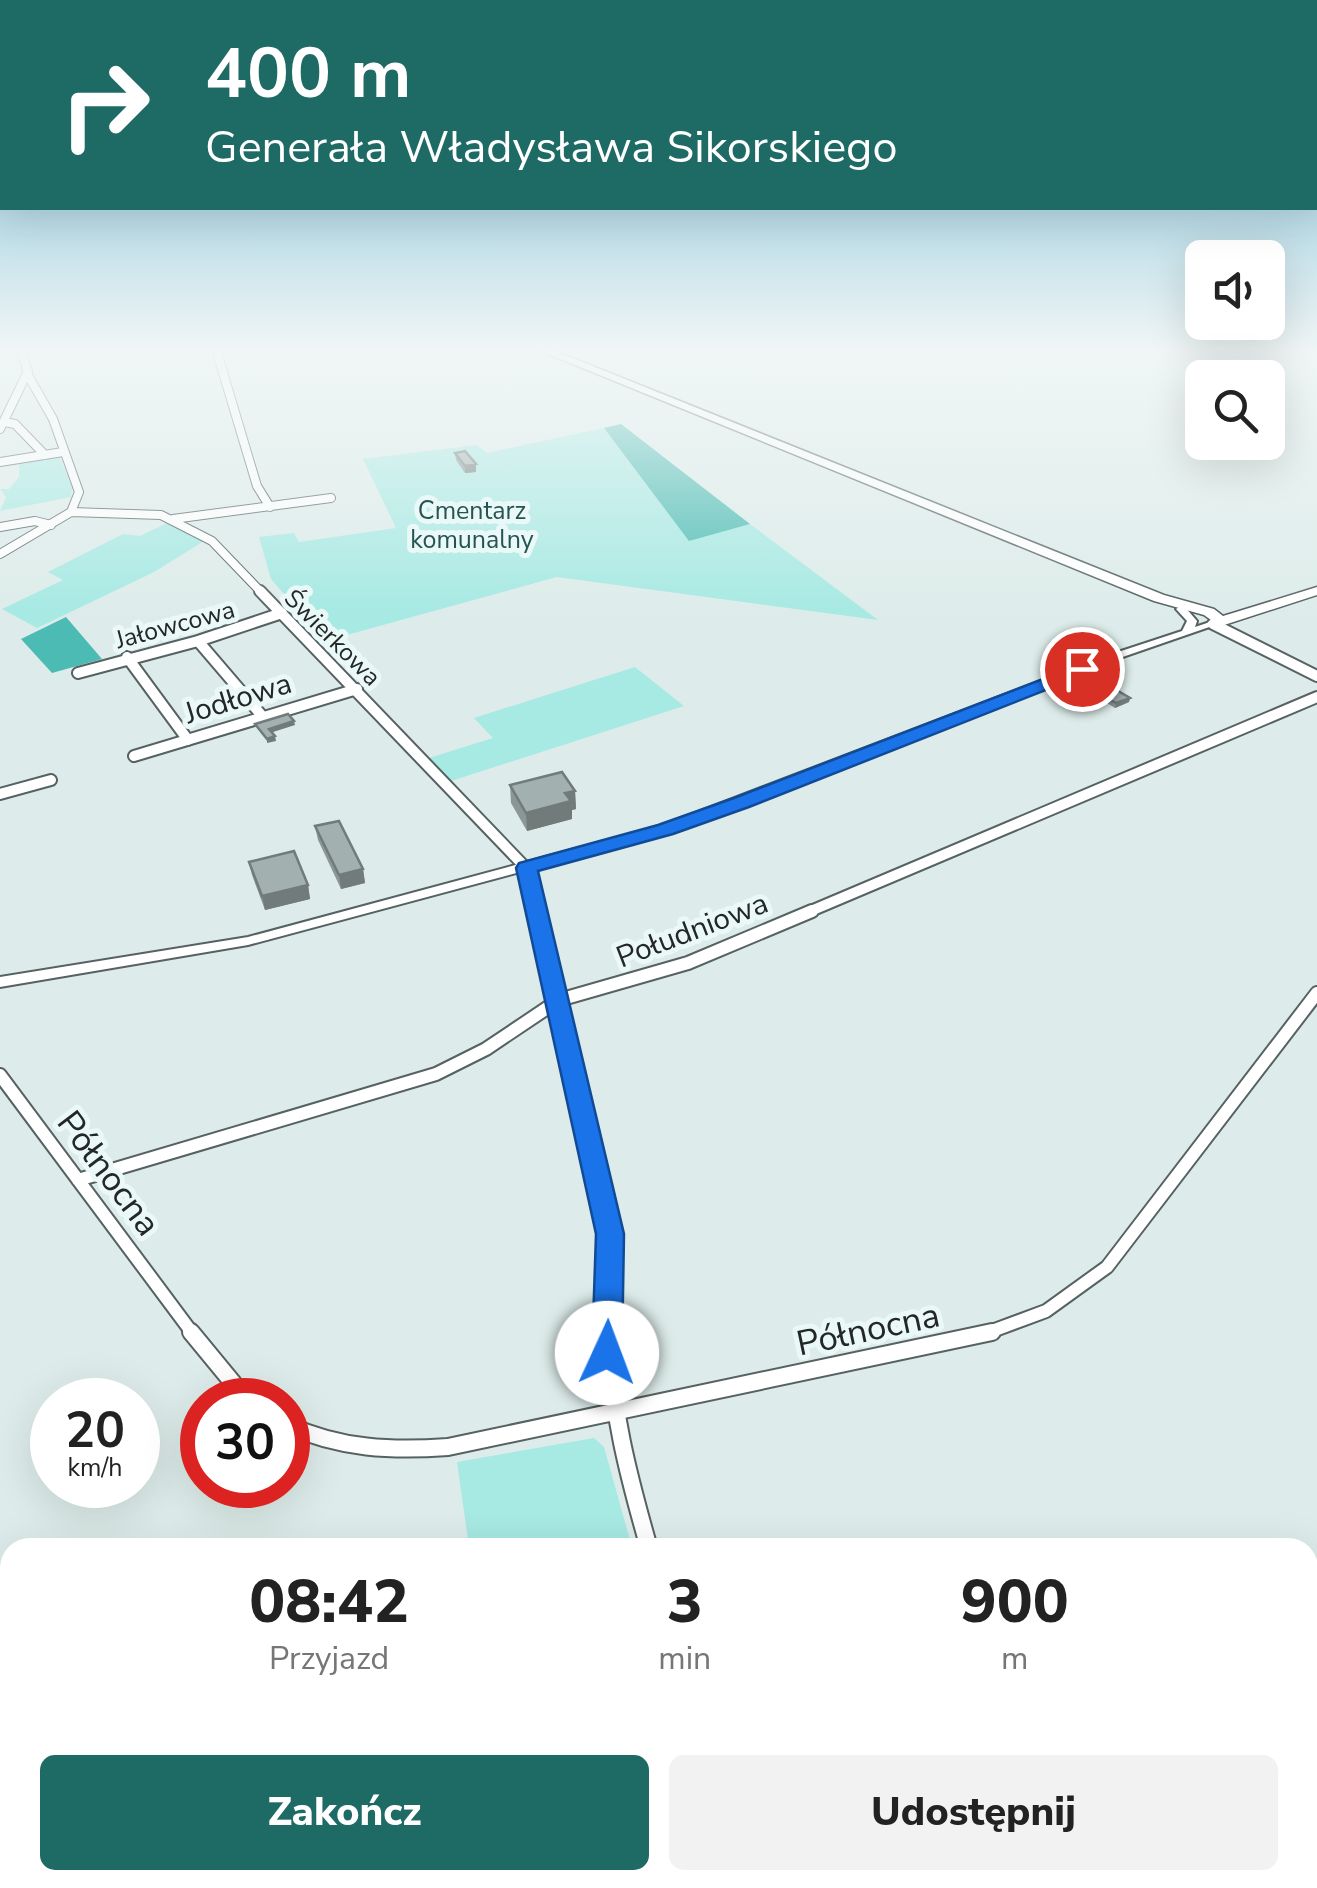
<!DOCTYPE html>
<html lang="pl">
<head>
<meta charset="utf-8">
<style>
  body { margin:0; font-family:"Nunito Sans",sans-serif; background:#f2f2f2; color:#222; height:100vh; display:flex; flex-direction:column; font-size:38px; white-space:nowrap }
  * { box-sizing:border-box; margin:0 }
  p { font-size:32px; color:#767676 }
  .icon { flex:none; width:55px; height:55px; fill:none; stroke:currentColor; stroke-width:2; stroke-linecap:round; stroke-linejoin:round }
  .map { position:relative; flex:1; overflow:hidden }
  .panel { position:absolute; left:0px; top:1538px; width:1318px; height:352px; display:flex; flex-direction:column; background:#fff; border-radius:30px 30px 0 0; box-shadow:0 10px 40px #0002 }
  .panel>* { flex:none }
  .guide { position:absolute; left:0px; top:0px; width:1318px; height:210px; box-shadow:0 10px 40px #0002; background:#1e6a65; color:#fff; overflow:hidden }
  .fabs { position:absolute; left:1185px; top:240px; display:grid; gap:20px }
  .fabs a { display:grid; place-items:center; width:100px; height:100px; border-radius:15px; background:#fff; box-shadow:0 10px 40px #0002; font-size:50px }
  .speed { position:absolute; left:30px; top:1378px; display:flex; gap:20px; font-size:50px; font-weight:700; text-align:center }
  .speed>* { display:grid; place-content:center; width:130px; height:130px; border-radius:50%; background:#fff; box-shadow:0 10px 40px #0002; line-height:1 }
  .speed small { font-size:25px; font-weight:400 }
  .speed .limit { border:15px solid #d22; background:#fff; color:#111 }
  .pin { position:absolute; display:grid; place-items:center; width:85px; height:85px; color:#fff; margin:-42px; border:5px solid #fff; border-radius:50%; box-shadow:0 2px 10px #0007 }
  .me { position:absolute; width:110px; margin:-55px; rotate:2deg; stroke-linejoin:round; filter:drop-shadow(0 0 8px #0008) }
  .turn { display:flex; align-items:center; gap:35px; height:210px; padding:0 40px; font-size:45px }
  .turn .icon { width:130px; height:130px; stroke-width:2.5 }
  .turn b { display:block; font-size:70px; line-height:85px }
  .eta { display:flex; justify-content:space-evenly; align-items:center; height:170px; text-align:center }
  .eta b { font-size:60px; font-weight:800; line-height:70px }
  .button { display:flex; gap:20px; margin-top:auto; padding:20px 40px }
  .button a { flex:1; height:115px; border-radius:15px; background:#1e6a65; color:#fff; font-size:40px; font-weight:800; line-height:115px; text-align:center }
  .button a+a { background:#f2f2f2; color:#222 }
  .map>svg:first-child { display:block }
  .green { fill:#a7e9e3 }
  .forest { fill:#4bbbb3 }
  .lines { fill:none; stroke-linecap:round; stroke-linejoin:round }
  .minor-far3-casing { stroke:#566261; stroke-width:10 }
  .minor-far2-casing { stroke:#566261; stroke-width:14 }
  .minor-far1-casing { stroke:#566261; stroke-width:16 }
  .minor-casing { stroke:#566261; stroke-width:20 }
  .tertiary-casing { stroke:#566261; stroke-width:4 }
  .secondary-casing { stroke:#566261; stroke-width:3 }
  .minor-far3 { stroke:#fff; stroke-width:8 }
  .minor-far2 { stroke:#fff; stroke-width:10 }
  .minor-far1 { stroke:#fff; stroke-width:12 }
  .minor { stroke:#fff; stroke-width:16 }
  .tertiary { fill:#fff; fill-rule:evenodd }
  .secondary { fill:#fff; fill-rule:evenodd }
  .rail { stroke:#757f7d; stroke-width:5; stroke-dasharray:22 11; stroke-linecap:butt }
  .wall { fill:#8b9796 }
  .shaded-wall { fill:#717b7a }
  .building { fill:#a2b0af; stroke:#717b7a; stroke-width:2.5 }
  .route { fill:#1a73e8; stroke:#114b97; stroke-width:2.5 }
  .labels { text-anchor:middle; stroke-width:10; stroke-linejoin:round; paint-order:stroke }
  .far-park-label { font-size:25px; fill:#255552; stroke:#eaf9f8 }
  .far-street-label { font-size:25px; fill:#232827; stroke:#eaf9f8 }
  .street-label { font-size:30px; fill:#232827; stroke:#eaf9f8 }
  .near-street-label { font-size:35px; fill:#232827; stroke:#eaf9f8 }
</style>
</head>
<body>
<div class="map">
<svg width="1317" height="1888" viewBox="0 0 1317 1888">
  <rect width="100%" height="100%" fill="#ddecea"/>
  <!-- green -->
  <path class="green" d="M604,428L689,540L750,524L878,620L557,577L325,641L271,579L259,537L294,533L299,542L396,528L363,459L477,445L487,453Z
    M59,455L72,488L71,497L0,511L6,497L0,489H9L19,477V461Z
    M171,521L204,541L154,572L37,628L2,609L63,580L48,572L123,534L140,536Z
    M635,667L684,706L451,781L429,758L493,738L474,718Z
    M594,1438L604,1447L632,1547H469L457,1462Z"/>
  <!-- forest -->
  <path class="forest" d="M621,424L750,524L689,541L604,428Z
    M66,617L102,659L52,673L21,639Z"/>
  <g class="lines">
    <!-- minor-far3 casing -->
    <g class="minor-far3-casing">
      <path id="minor-far3" d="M216,349L257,486L270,507
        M4,422L15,424L45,455
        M0,429L28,371
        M0,462L63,452
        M71,512L161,515L212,541L262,593
        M173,519L331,498
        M0,527L35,521L51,525
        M0,554L71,512L79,492L53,419L29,377L21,349"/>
    </g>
    <!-- minor-far2 casing -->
    <g class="minor-far2-casing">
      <path id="minor-far2" d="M260,591L526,868L537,913
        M1213,624L1317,676
        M198,641L263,717
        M127,657L188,740
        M78,673L198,641L282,613
        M134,756L357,689
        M0,794L51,780
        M806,913L1317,697"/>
    </g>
    <!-- minor-far1 casing -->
    <g class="minor-far1-casing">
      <path id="minor-far1" d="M536,911L604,1197L612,1255L608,1334
        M0,1075L193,1334
        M78,1180L436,1074L486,1049L559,1000L688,963L812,911
        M984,1334L1046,1311L1107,1267L1317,993"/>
    </g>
    <!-- minor casing -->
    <g class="minor-casing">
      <path id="minor" d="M191,1332L247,1400
        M608,1332C611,1408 628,1475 649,1548
        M288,1425C340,1449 392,1451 448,1447L992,1332
        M729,1880V1888"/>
    </g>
    <!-- tertiary casing -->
    <g class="tertiary-casing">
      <path id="tertiary" d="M1181,606L1185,607L1197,621L1195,627L1213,621L1218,624L1114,660L669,832L248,945L0,987V977L248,937L661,826L1106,656L1182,631L1187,621L1176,609Z"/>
    </g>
    <!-- secondary casing -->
    <g class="secondary-casing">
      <path id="secondary" d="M536,349H550L1164,595L1214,609L1223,616L1317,587V595L1218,627H1208L1206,624L1211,620L1204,615L1154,601Z"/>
    </g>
    <!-- minor-far3 -->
    <use href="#minor-far3" class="minor-far3"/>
    <!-- minor-far2 -->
    <use href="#minor-far2" class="minor-far2"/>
    <!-- minor-far1 -->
    <use href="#minor-far1" class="minor-far1"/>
    <!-- minor -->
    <use href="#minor" class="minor"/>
    <!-- tertiary -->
    <use href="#tertiary" class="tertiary"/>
    <!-- secondary -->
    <use href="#secondary" class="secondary"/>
    <!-- rail -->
    <path class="rail" d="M1308,1664L1317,1648
      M1308,1761L1317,1754
      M1308,1796L1317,1787
      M1103,1888L1113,1880
      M1169,1888L1178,1880
      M1190,1888L1198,1880
      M1210,1888L1218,1880"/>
  </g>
  <!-- wall -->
  <path class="wall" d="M455,453L476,464V472L465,473L456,460Z
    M1095,691L1130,698L1129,702L1115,708L1094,695Z
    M510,785L575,791L576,809L572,810V819L527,831L511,803Z
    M315,826L363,869L365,883L341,889L318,840Z
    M249,862L308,885L310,899L265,910L252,875Z"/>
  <!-- shaded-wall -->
  <path class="shaded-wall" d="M476,464V472L465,473V466Z
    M1130,698L1129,702L1115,708L1116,703Z
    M294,721L295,725L270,733L269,729Z
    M275,736L276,741L267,743V739Z
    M575,791L576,809L572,810V819L527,831L526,813L565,793Z
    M363,869L365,883L341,889L339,875Z
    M308,885L310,899L265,910L262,896Z"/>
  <!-- building -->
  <path class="building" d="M465,451L476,464L465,466L455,453Z
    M1108,685L1130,698L1116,703L1095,691Z
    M288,714L294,721L269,729L275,736L267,739L255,724Z
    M562,772L575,791L565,793L571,801L526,813L510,785Z
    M339,821L363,869L339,875L315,826Z
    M294,851L308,885L262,896L249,862Z"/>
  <!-- sky -->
  <linearGradient id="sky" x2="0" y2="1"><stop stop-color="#64b3cf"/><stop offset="0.57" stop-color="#f0f6f6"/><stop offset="1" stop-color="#f0f6f6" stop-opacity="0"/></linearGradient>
  <rect width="1317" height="614" fill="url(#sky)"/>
  <!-- route -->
  <path class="route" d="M1082,664L1091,669L1089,673L749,807L673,834L538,871L624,1234L622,1353L617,1362L607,1366L596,1362L592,1353L596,1234L516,868L519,863L658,825L734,798Z"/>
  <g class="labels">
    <!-- far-park labels -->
    <g class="far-park-label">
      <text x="472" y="519">Cmentarz<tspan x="472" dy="29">komunalny</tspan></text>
    </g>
    <!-- far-street labels -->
    <g class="far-street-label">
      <text transform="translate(175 624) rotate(-15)" y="9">Jałowcowa</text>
      <text transform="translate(333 637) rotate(45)" y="9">Świerkowa</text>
    </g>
    <!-- street labels -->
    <g class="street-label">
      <text transform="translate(238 698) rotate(-17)" y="10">Jodłowa</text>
      <text transform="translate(692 930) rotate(-21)" y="10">Południowa</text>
    </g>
    <!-- near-street labels -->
    <g class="near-street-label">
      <text transform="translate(109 1173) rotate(53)" y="12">Północna</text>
      <text transform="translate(868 1329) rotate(-12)" y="12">Północna</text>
    </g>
  </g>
</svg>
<div class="fabs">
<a><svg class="icon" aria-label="sound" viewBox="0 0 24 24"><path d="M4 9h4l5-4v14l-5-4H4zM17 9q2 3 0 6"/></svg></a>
<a><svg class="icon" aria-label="search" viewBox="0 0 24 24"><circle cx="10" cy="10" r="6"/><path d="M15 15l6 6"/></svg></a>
</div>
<div class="speed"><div>20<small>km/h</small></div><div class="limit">30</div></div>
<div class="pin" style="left:1082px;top:669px;background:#d93025"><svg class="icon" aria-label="arrive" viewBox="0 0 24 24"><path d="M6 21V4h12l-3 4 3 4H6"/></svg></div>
<svg class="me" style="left:607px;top:1353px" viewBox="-20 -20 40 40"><circle r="19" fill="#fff"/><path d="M0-13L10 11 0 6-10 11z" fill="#1a73e8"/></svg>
<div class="guide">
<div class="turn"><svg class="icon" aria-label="right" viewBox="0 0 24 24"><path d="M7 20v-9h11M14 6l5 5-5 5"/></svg><div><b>400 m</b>Generała Władysława Sikorskiego</div></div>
</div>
<section class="panel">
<div class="eta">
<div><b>08:42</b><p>Przyjazd</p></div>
<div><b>3</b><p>min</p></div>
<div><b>900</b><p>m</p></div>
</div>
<div class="button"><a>Zakończ</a><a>Udostępnij</a></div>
</section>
</div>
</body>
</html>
